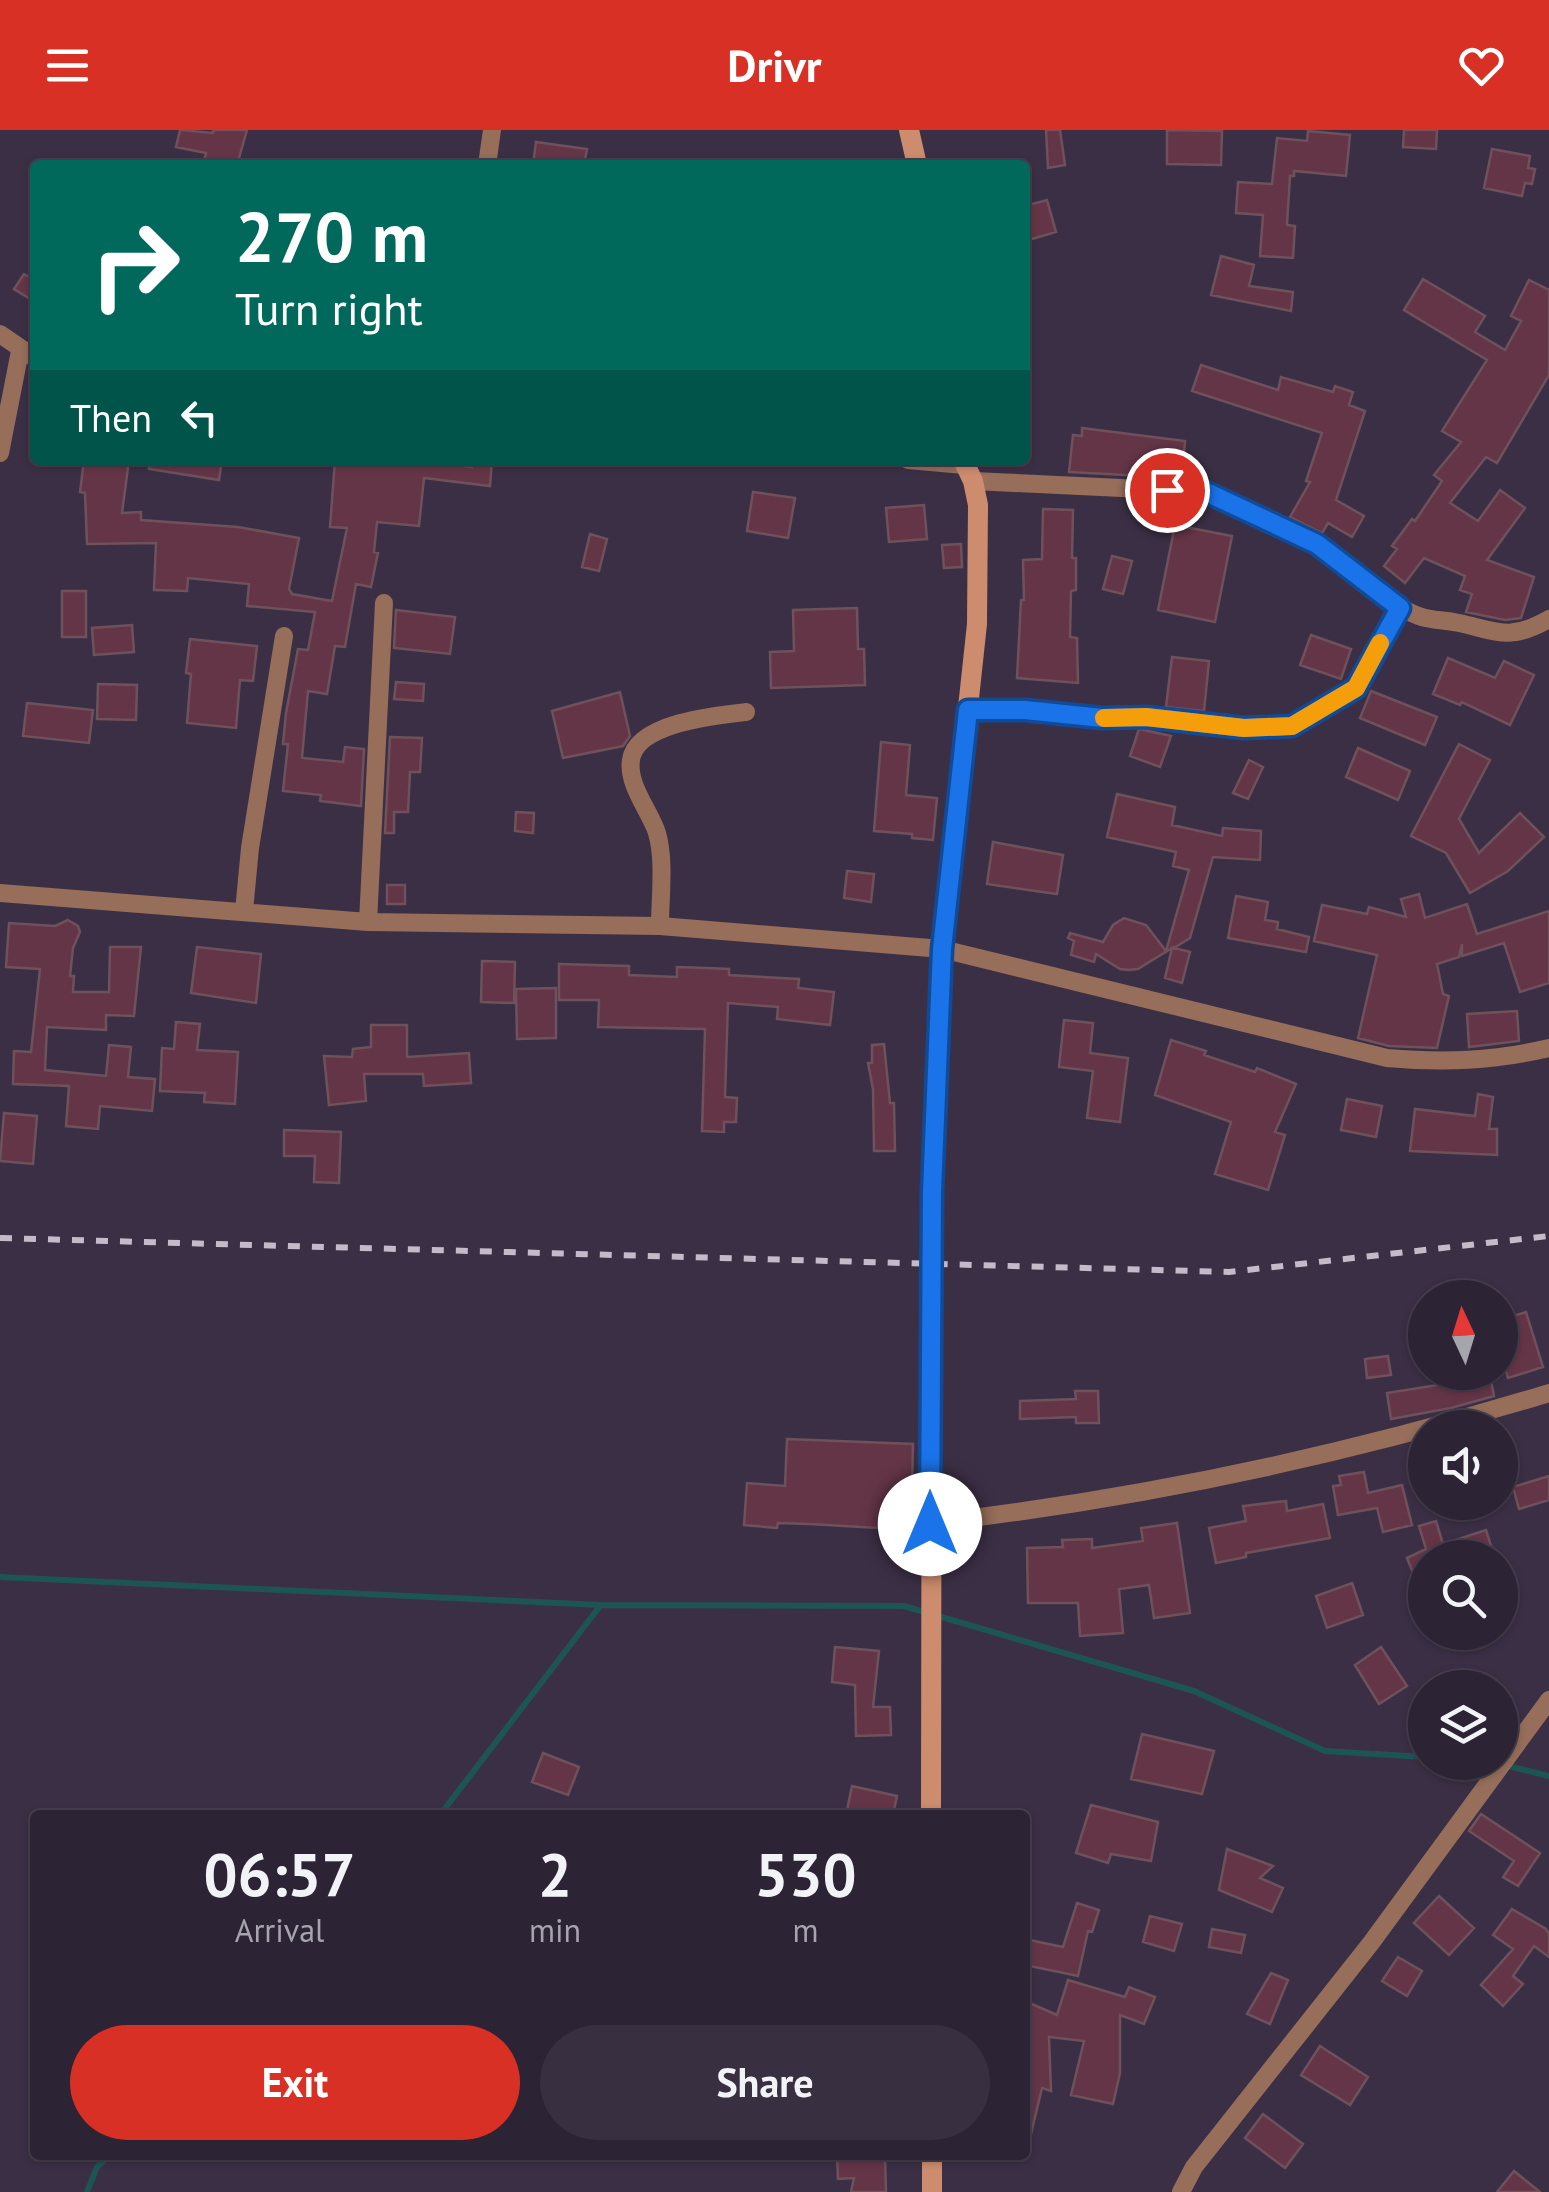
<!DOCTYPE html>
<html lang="en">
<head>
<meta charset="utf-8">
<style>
  body { margin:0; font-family:"PT Sans",sans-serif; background:#382f40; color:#f1f3f6; height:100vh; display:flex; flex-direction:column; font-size:38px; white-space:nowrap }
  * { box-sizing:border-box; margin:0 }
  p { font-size:32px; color:#a6a4ac }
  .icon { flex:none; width:55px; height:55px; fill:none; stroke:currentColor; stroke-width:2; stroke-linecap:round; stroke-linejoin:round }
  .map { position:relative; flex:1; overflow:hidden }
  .drawer { position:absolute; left:30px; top:1680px; width:1000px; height:350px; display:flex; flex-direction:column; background:#2c2334; border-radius:10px; box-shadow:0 2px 8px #0004,0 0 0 2px #48404f }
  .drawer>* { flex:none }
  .banner { position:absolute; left:30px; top:30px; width:1000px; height:305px; border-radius:10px; box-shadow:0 2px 8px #0004,0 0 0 2px #48404f; background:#00695c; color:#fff; overflow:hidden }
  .needle { width:65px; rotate:356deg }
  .controls { position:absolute; left:1408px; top:1150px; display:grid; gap:20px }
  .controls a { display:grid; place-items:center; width:110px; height:110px; border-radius:50%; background:#2c2334; box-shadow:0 2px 8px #0004,0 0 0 2px #48404f; font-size:50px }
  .pin { position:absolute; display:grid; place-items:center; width:85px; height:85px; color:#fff; margin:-42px; border:5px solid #fff; border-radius:50%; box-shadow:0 2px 10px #0007 }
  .me { position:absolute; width:110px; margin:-55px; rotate:0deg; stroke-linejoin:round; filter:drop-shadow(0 0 8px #0008) }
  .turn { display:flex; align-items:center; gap:35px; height:210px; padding:0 40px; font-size:45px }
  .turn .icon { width:130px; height:130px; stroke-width:2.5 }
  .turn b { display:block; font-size:70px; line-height:85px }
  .then { display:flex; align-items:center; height:95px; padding:0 40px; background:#0003; gap:20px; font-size:38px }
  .eta { display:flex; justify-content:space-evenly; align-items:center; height:170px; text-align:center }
  .eta b { font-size:60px; font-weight:700; line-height:70px }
  .primary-button { display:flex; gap:20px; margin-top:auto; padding:20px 40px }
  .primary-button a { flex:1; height:115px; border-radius:60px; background:#d93025; color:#fff; font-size:40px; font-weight:700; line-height:115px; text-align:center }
  .primary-button a+a { background:#382f40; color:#f1f3f6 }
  header { display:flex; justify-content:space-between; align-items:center; height:130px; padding:0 40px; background:#d93025; color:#fff; font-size:45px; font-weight:700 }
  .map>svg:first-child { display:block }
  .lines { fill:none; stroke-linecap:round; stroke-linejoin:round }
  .stream { stroke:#1d5555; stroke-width:6 }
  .building { fill:#643547; stroke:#6e515b; stroke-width:2.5 }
  .street { stroke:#966e5a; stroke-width:18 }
  .secondary { stroke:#cc8c6d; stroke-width:20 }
  .rail { stroke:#c3baca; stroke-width:6; stroke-dasharray:12 12; stroke-linecap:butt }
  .route-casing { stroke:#114b97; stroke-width:25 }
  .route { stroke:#1a73e8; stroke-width:18 }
  .slow { stroke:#f59e0b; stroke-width:18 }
</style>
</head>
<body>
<header><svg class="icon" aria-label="menu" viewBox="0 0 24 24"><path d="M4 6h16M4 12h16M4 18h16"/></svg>Drivr<svg class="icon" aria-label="heart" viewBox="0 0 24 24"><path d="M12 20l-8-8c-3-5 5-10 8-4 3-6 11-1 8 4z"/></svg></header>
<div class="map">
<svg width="1549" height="2062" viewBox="0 0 1549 2062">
  <rect width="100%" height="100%" fill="#3b2f45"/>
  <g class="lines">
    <!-- stream -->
    <path class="stream" d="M0,1447L601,1475L904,1476L1194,1561L1325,1621L1425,1627
      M1492,1632L1549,1646
      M440,1685L600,1476
      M87,2062L97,2037L110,2025"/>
  </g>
  <!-- building -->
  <path class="building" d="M180,0L213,3V0H247L237,35H203L206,23L176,17Z
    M1046,0H1060L1065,35L1048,38Z
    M1167,0L1222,1L1221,35L1167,34Z
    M1404,0H1437L1436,19L1403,17Z
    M1308,1L1350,5L1346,46L1294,41V46H1290L1287,95L1295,96L1293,128L1260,126L1263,85L1236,83L1238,52L1272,54L1277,8L1307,11Z
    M536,12L587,19L584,35H533Z
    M1492,19L1530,26L1528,38L1535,39L1532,54L1525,53L1522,66L1484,58Z
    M1047,70L1056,102L1025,111V76Z
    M1221,126L1254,135L1249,156L1293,162L1291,181L1211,165Z
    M24,144L35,151V172L14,159Z
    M1423,149L1485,186L1475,202L1505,220L1521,191L1511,186L1529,150L1549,160V245L1497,333L1486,327L1450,373L1478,391L1500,360L1525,378L1487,430L1534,447L1521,488L1505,490L1466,482L1472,464L1460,460L1465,446L1424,428L1405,453L1384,436L1397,419L1392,416L1412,389L1415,391L1442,351L1434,345L1461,312L1442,301L1487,230L1404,180Z
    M1201,235L1278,260L1281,247L1333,262L1335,256L1353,262L1349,275L1365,281L1336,370L1364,386L1352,407L1328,393L1322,403L1290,387L1310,352L1306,351L1322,303L1192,261Z
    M1082,298L1185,311L1182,348L1069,342L1073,305L1082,306Z
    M84,330H129L122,383L141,382V390L238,397L299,408L289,459L292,464L332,471L347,398L330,397L335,330H417L472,337L473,330H492L490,356L424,348L419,396L377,392L374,422L378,423L371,457L356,454L345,517L335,516L327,564L308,561L302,628L343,632L345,617L364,619L361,676L320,671L321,665L283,661L288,614H283L286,583L298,519L308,520L315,482L247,476L249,454L188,448L187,461L154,460L156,413L87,414L85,363L80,362Z
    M150,330H222L219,350L149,339Z
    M753,362L795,368L788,408L747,401Z
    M924,375L927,409L889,412L886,378Z
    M1043,379L1073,380L1072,428H1076V460L1071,461L1070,507L1077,508L1078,553L1017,548L1021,470H1024L1023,430L1042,429Z
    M1175,395L1232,406L1215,492L1158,480Z
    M590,404L607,409L599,441L582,437Z
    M961,414L962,437L944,438L942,415Z
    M1112,426L1132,431L1123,464L1103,459Z
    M62,461H86V507H62Z
    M857,478L858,519H864L865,555L771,558L770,522L794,521L793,480Z
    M396,480L455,487L450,524L394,518Z
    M132,495L134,522L94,525L92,498Z
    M1311,505L1351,519L1341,549L1300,535Z
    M190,509L257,516L253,551L240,550L236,598L187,593L191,544L186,543Z
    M1172,527L1209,531L1204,581L1166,577Z
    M1448,528L1495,548L1504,531L1534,545L1510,595L1462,572L1460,575L1433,564Z
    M396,552L424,554L423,571L394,569Z
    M98,554L137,555L136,590L97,589Z
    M1371,561L1437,587L1425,615L1360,588Z
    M620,562L630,606L623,616L563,628L552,581Z
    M27,573L93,580L89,613L23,606Z
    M1139,599L1171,606L1160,637L1130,626Z
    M390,607L422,608L420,642H410L408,682H394V703H385Z
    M881,612L910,615L906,665L937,668L933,710L912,708V704L874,701Z
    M1459,614L1490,630L1459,689L1479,723L1520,683L1544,707L1508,741L1470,763L1446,723L1411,706Z
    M1358,618L1410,641L1398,670L1346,647Z
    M1249,630L1263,637L1248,669L1233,663Z
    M1117,664L1175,677L1172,695L1222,706L1223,698L1261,701L1260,730L1213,727L1190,808L1174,818L1190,822L1182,853L1165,848L1172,818L1138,839L1129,840L1120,839L1096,824L1094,832L1071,825L1074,811L1068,808L1070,803L1103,812L1113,795L1124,788L1146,795L1166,821L1189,740L1173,736L1176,722L1107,707Z
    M516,682L534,683L533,703L515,701Z
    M993,712L1063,725L1057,764L987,754Z
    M847,741L874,744L871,772L844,768Z
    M387,755H405V774H387Z
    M1419,764L1425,788L1467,774L1477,804L1549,781V853L1520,862L1504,813L1462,826V814L1459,827L1437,834L1443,864L1449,866L1437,918L1389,916L1358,908L1377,825L1314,811L1322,775L1367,784L1369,777L1406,787L1401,769Z
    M1236,766L1268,772L1265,790L1278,792L1277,799L1309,807L1306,822L1228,808Z
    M68,790L78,796L80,802L73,818L70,846H74L73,862H109L110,817H141L134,886L106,885V900L47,897L45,940L106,946L109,915L131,917L128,947L155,949L152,981L100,976L98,999L66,996L69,956L13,954L14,921L31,922L40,839L6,837L9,793L55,796Z
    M197,817L261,824L256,873L191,863Z
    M482,831L515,832L514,873L481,872Z
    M559,834L629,836V845L677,847V837L707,838L729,839V845L799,849L798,858L834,862L830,895L777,889L778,877L728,873L725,967L737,968L736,992H724V1002L702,1001L705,899L598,897L599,870H559Z
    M556,858V908L517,909L516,859Z
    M1517,881L1519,911L1469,917L1467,884Z
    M1064,890L1093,893L1090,923L1128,928L1120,992L1087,988L1093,941L1059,937Z
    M176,892L200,894L197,920L238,922L235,974L204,972L205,963L160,961L162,918L174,919Z
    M371,895H407V927L469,923L471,953L424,956L423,944H364L366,971L329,975L324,926L352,927L353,919L371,917Z
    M1171,910L1206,921L1204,925L1255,942L1257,938L1296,954L1275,1002L1285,1005L1268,1060L1215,1044L1231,992L1155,965Z
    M884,914L890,973H894L895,1021H874L873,959L868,933H872V915Z
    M1478,964L1493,967L1489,999H1497V1025L1410,1021L1415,979L1475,986Z
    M1347,969L1382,976L1376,1007L1341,1000Z
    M4,983L37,986L33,1034L0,1031Z
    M284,1000L341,1002L339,1053L314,1052L315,1026H284Z
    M1526,1182L1543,1237L1508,1248L1500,1223V1190Z
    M1388,1226L1391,1245L1367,1248L1365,1229Z
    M1437,1242H1469L1470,1248L1490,1245L1494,1266L1451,1278L1391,1289L1387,1263L1438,1255Z
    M1075,1261H1098L1099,1293H1076V1287L1020,1289V1271L1076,1269Z
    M787,1309L913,1314L911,1400L810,1394L778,1393L777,1398L744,1395L747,1353L785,1356Z
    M1364,1342L1368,1363L1402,1355L1412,1395L1383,1402L1377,1378L1338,1385L1333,1356L1341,1355L1339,1346Z
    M1549,1346V1370L1519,1379L1513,1357Z
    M1286,1371L1287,1381L1323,1374L1330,1408L1246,1423V1427L1216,1433L1209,1398L1246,1391L1243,1376Z
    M1436,1391L1443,1414L1486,1400L1495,1428H1425L1424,1471L1407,1428L1426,1419L1419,1396Z
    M1177,1393L1190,1483L1154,1488L1149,1455L1119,1459L1123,1503L1080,1506L1078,1473H1028L1027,1418L1063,1417L1062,1410L1092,1409V1418L1143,1411L1141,1398Z
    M1352,1453L1363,1485L1327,1498L1316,1466Z
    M835,1517L879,1521L873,1577H890L891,1605L856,1606L855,1555L832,1552Z
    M1381,1517L1407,1556L1379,1574L1355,1535Z
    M1142,1604L1214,1621L1202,1664L1131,1649Z
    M543,1623L579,1637L568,1665L532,1652Z
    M852,1656L897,1666L893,1685H846Z
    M1091,1675L1158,1692L1151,1731L1111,1724L1108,1733L1076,1723Z
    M1481,1684L1540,1723L1518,1756L1503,1747L1514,1731L1469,1701Z
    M1227,1719L1273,1736L1260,1748L1283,1758L1272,1782L1219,1760Z
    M1439,1766L1474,1798L1449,1825L1414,1793Z
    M1077,1773L1099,1780L1092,1802L1088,1801L1078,1846L1025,1835V1809L1063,1817Z
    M1512,1779L1546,1799L1549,1804V1827L1534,1816L1513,1846L1523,1854L1503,1876L1481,1855L1513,1819L1493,1805Z
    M1150,1786L1182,1794L1174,1821L1143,1812Z
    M1212,1799L1245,1805L1241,1823L1209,1817Z
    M1398,1827L1422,1841L1407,1866L1382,1851Z
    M1271,1843L1288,1850L1270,1894L1247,1884Z
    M1068,1850L1125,1867L1129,1857L1155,1867L1144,1894L1120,1885V1943L1113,1974L1071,1965L1084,1911L1049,1907L1051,1961L1042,1958L1031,2004L1025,2003V1871L1057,1885Z
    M1320,1916L1368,1947L1350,1975L1301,1945Z
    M1263,1984L1303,2014L1285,2038L1245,2008Z
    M837,2025H885L886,2062H851L854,2048L838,2049Z
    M1514,2041L1540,2062H1497Z"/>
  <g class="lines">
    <!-- street -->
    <path class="street" d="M487,35L492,0
      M0,204L35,228
      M0,323L20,221
      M908,330L964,335
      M973,351L1206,362L1317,414L1400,477
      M967,580L1145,587L1244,598L1292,596L1356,558L1400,477C1426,492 1432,488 1459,493C1500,502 1510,511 1549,489
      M0,763L368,792L660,796L942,819L1387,928C1444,933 1493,931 1549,918
      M244,781L250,718L284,506
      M368,792L384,473
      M660,796C660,768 665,730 657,703C650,681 627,655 631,630C636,593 717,585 746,582
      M930,1393C1140,1369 1347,1325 1549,1263
      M1181,2062L1194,2037L1371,1813L1549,1570"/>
    <!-- secondary -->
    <path class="secondary" d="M909,0L917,35
      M931,1685L932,1061L942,819L977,494L978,375L973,351L963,330
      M932,2025V2062"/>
    <!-- rail -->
    <path class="rail" d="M0,1108L1229,1142L1549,1106"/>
  </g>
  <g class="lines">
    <!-- route casing -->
    <g class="route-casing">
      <path id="route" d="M930,1394L932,1061L942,819L968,580H1025L1102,588L1146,587L1244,598L1292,596L1356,558L1400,478L1317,414L1206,362L1167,360"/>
    </g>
    <!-- route -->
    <use href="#route" class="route"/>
    <!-- slow -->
    <path class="slow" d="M1104,588L1146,587L1244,598L1292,596L1356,558L1380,513"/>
  </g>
</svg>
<div class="controls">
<a><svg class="needle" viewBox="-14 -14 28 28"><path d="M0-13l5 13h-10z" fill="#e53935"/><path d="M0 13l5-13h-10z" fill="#a6a4ac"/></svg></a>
<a><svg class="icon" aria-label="sound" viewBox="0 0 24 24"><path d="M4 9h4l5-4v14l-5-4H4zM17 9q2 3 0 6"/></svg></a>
<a><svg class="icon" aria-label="search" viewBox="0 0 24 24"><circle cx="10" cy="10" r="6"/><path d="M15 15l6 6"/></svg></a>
<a><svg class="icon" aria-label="layers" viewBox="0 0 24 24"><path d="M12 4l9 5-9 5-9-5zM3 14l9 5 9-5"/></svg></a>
</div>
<div class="pin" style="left:1167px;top:360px;background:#d93025"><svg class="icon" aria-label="arrive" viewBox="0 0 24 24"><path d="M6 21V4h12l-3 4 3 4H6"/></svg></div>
<svg class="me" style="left:930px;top:1394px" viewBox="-20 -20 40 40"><circle r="19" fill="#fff"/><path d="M0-13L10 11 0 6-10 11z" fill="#1a73e8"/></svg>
<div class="banner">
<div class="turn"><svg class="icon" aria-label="right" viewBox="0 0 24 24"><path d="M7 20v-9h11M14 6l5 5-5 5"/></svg><div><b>270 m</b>Turn right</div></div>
<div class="then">Then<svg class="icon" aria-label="left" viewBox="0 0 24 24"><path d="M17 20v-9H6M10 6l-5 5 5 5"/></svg></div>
</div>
<section class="drawer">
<div class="eta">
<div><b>06:57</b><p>Arrival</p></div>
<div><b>2</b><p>min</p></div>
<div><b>530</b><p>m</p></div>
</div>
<div class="primary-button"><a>Exit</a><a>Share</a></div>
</section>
</div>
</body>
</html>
